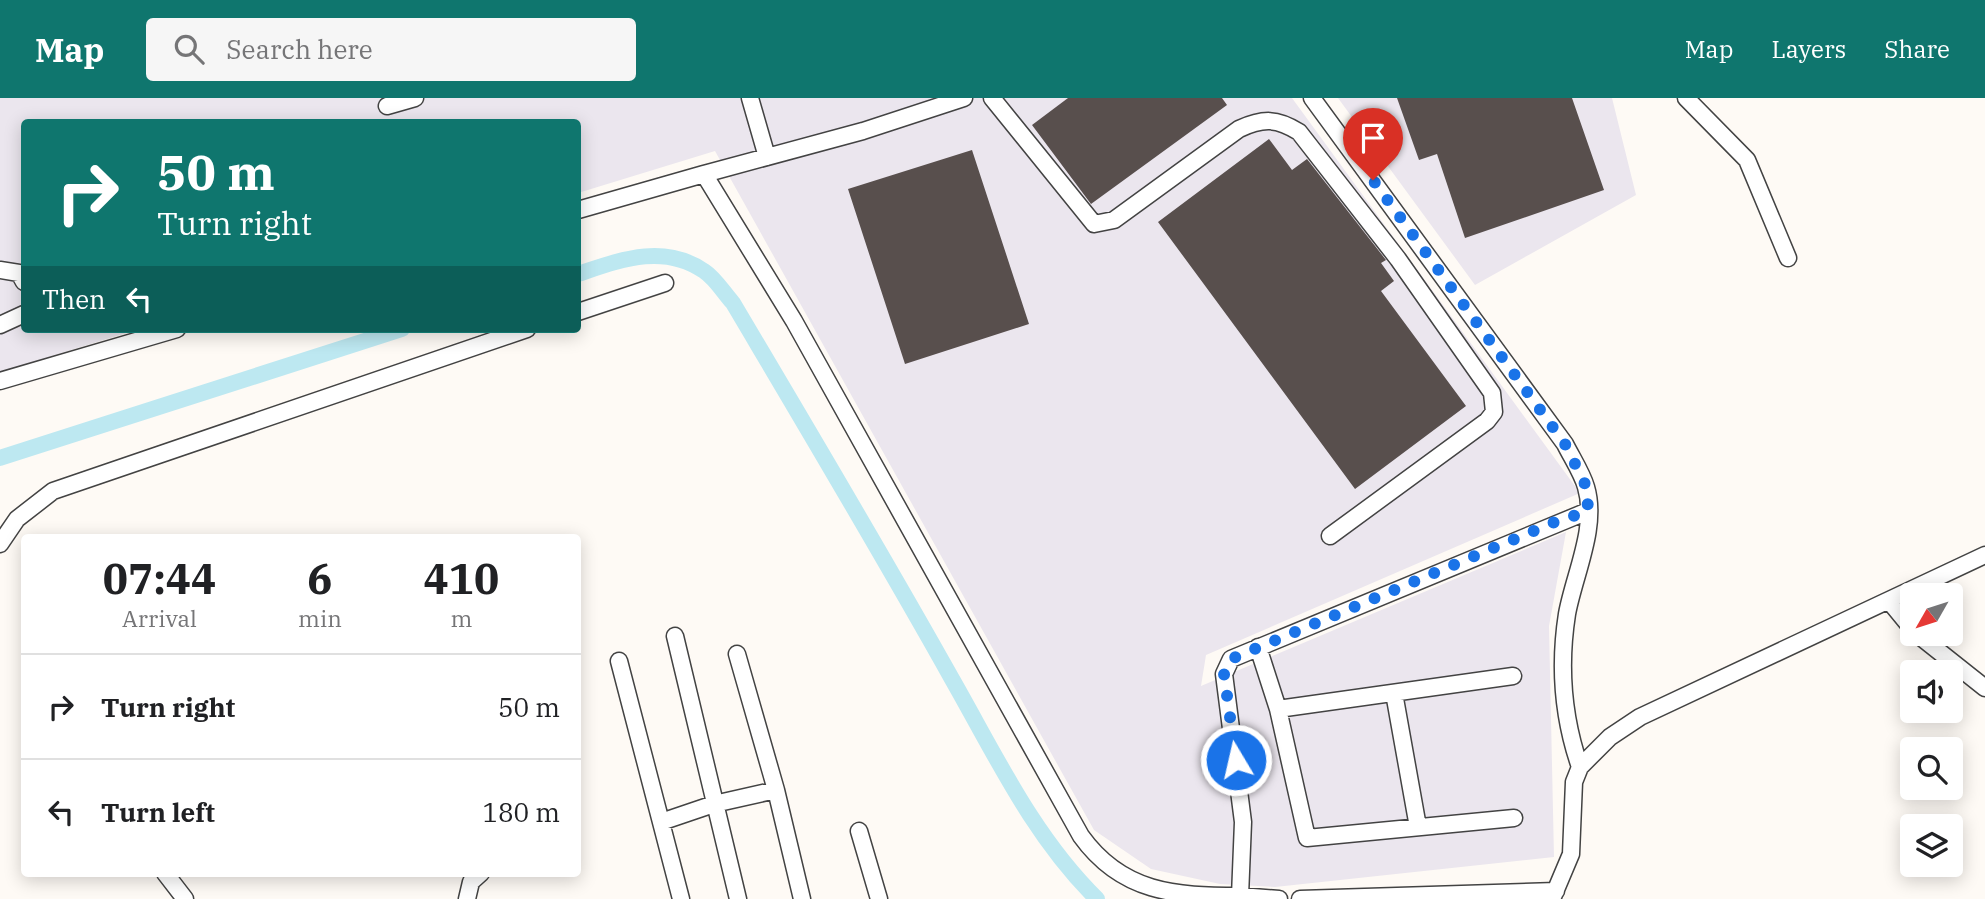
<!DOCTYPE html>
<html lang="en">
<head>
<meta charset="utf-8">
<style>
  body { margin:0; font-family:"IBM Plex Serif",serif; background:#f6f6f6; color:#202124; height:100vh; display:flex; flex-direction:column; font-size:26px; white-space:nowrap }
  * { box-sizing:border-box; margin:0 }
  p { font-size:23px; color:#757577 }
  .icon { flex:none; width:38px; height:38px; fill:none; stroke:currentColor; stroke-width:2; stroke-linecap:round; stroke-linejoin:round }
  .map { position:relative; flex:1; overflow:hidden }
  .details { position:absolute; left:21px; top:436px; width:560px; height:343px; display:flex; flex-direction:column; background:#fff; border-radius:7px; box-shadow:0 4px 18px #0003 }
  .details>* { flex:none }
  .guide { position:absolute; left:21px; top:21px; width:560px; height:214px; border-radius:7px; box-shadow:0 4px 18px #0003; background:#0f766e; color:#fff; overflow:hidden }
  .needle { width:46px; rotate:231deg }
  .buttons { position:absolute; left:1900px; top:485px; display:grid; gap:14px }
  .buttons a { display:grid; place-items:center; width:63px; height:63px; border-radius:7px; background:#fff; box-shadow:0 4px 18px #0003; font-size:35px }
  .pin { position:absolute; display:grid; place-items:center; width:60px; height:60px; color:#fff; margin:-72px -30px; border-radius:50% 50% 50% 0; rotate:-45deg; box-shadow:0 0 7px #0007 }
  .pin .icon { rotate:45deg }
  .me { position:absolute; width:77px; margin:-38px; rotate:351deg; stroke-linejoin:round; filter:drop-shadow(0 0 5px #0008) }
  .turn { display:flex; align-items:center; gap:24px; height:147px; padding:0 21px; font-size:32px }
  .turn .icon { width:91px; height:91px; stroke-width:2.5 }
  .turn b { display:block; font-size:49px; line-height:60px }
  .then { display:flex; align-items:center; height:66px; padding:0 21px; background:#0003; gap:14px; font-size:26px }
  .eta { display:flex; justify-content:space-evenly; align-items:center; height:119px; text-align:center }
  .eta b { font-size:42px; font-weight:800; line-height:49px }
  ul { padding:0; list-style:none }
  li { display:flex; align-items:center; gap:21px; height:105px; padding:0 21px; border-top:2px solid #e0e0e0 }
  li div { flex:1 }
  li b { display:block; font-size:26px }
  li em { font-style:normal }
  header { display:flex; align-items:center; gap:42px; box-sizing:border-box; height:98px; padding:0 35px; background:#0f766e; color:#fff }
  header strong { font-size:33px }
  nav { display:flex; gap:38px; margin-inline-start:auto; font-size:24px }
  .search { width:490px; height:63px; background:#f6f6f6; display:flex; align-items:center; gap:18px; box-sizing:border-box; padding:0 24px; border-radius:7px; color:#757577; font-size:26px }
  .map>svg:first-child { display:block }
  .industrial { fill:#ebe6ee }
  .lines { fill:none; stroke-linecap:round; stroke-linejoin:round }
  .canal { stroke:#bde8f1; stroke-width:16 }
  .building { fill:#584f4d }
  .minor-casing { stroke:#434343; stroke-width:19 }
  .minor { stroke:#fff; stroke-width:16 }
  .route { stroke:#1a73e8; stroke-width:12; stroke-dasharray:0 21.6 }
</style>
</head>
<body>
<header>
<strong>Map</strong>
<div class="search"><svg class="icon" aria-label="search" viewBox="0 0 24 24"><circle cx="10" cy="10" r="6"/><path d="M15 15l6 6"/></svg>Search here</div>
<nav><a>Map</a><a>Layers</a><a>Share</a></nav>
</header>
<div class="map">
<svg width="1985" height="801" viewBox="0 0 1985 801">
  <rect width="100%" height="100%" fill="#fefaf5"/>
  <!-- industrial -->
  <path class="industrial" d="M0,0H1292L1580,395L1206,557L1201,588L1566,434L1549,528L1554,759L1275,789L1220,786L1151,771L1094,732L715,53L578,95V24H24V231H139L0,274Z
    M1338,0H1612L1636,97L1475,187Z"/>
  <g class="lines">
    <!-- canal -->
    <path class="canal" d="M578,176C620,162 663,145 704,173C715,180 724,195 733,205C807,330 881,454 952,581C996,658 1033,738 1097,801
      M0,360L402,231"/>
  </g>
  <!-- building -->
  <path class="building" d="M1068,0H1222L1227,7L1091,106L1032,27Z
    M1397,0H1572L1604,92L1465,140L1437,56L1419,62Z
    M1269,41L1292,72L1307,61L1386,162L1381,165L1394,183L1381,193L1466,308L1355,391L1158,124Z
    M972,52L1029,226L905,266L848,91Z"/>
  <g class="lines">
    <!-- minor casing -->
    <g class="minor-casing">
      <path id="minor" d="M750,0L767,59
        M992,0L1094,126L1114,122L1239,31C1263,20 1277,20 1299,34L1398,161L1492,295L1494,314L1487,323L1330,438
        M1312,0L1565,346C1572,360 1582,375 1586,389C1598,429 1574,477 1567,516C1559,567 1563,620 1580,669
        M1686,0L1747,62L1788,160
        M387,8L415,0
        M704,76L863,33L964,0
        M578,112L704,76L794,223L1081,738C1122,795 1175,798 1240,798L1243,724L1224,576L1231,561L1588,413
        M0,172L19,175L24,184
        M578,214L665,185
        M0,227L24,216
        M0,283L177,231
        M0,446L17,421L53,393L527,231
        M1890,504L1913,532
        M1917,536L1985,590
        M675,538L738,801
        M1258,549L1278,611L1307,740L1514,720
        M737,556L776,692L802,801
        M619,563L681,801
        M1394,595L1418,729
        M1278,611L1513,578
        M661,724L714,706L776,692
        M859,733L879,801
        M165,775L185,801
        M1240,798L1279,801
        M467,801L471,784L481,775
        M1300,801L1556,793
        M1552,801L1571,756L1574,684L1580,669L1610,639L1640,619L1985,457"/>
    </g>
    <!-- minor -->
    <use href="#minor" class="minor"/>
  </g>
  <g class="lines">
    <!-- route -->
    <path class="route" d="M1236,662L1224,576L1231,561L1555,424L1588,413L1587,390L1565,346L1373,82"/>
  </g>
</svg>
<div class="buttons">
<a><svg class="needle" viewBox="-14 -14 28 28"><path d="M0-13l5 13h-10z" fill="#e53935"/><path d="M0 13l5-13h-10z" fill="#757577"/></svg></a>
<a><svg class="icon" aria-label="sound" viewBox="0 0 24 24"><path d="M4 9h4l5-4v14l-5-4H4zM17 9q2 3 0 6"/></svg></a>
<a><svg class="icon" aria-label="search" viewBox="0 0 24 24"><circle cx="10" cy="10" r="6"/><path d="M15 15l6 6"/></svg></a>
<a><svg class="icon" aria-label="layers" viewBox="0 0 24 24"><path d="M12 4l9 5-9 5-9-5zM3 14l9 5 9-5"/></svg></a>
</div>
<div class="pin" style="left:1373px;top:82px;background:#d93025"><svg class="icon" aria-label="arrive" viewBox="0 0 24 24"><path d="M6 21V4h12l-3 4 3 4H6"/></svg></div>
<svg class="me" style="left:1236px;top:662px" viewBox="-20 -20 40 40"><circle r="17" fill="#1a73e8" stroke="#fff" stroke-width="3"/><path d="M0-11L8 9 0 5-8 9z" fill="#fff"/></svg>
<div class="guide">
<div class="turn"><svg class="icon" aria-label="right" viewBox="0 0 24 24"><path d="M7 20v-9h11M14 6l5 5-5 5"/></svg><div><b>50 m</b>Turn right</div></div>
<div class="then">Then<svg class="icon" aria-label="left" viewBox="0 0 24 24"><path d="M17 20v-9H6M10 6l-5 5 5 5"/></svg></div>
</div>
<section class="details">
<div class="eta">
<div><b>07:44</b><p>Arrival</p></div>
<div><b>6</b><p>min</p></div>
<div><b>410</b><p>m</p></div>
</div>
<ul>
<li><svg class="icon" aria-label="right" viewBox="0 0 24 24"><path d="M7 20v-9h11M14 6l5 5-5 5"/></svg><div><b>Turn right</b></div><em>50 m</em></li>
<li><svg class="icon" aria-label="left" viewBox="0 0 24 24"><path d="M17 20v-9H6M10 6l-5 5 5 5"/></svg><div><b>Turn left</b></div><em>180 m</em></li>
</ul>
</section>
</div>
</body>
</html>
